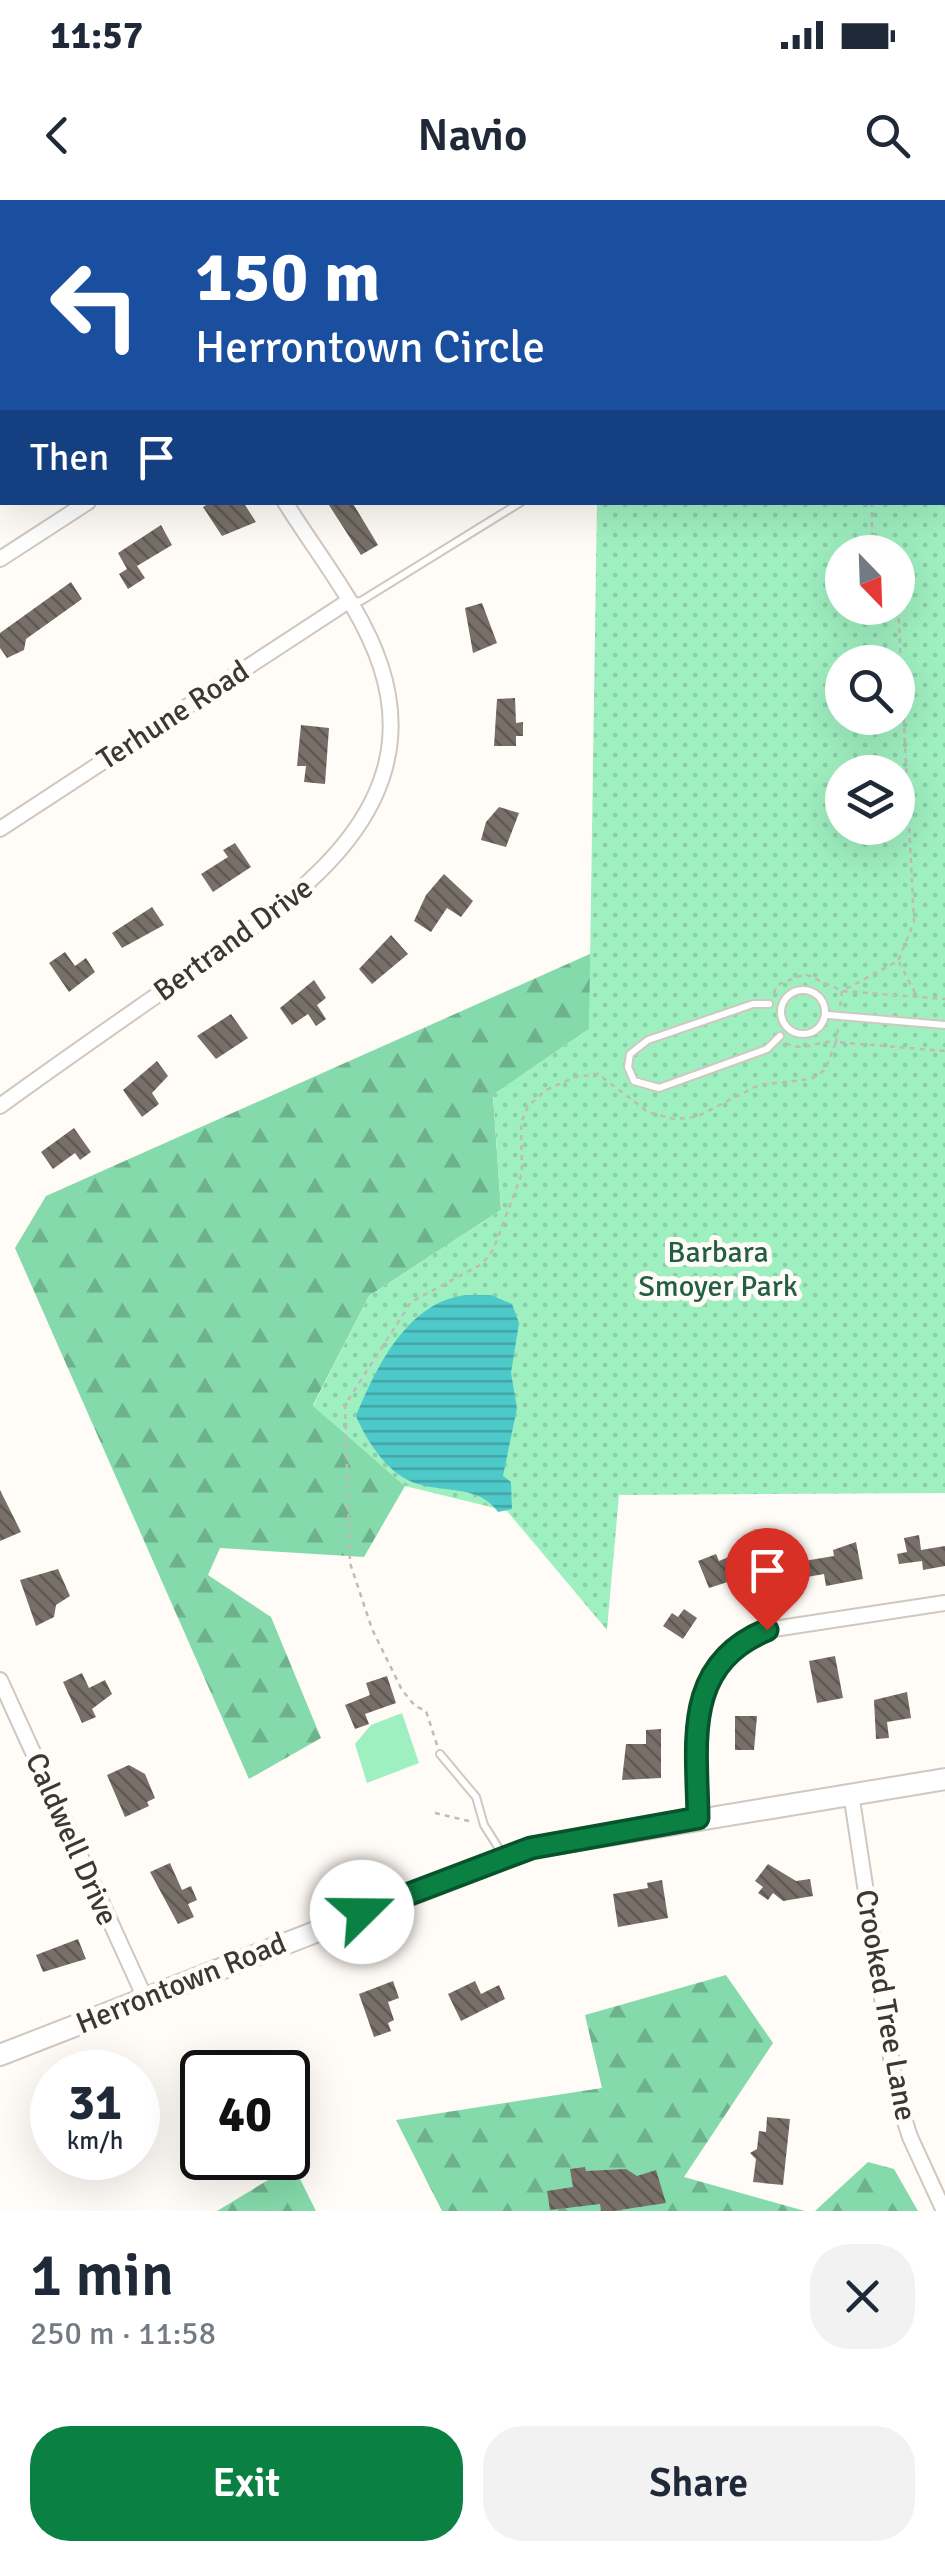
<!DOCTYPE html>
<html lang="en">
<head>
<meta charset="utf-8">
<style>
  body { margin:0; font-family:Signika,sans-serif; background:#f2f2f3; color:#1f2937; height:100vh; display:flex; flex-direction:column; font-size:38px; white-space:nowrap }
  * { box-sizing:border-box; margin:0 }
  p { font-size:32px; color:#747a83 }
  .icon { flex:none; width:55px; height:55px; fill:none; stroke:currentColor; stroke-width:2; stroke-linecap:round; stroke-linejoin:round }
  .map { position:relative; height:2011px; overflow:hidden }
  .sheet { display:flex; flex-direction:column; background:#fff; flex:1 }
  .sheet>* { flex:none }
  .top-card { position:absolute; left:0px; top:0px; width:945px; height:305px; box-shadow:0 10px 40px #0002; background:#1a4fa0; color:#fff; overflow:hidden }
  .needle { width:65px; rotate:157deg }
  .fabs { position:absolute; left:825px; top:335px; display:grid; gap:20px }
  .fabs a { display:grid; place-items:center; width:90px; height:90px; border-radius:50%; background:#fff; box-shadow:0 10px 40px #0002; font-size:50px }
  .speed { position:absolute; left:30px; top:1850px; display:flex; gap:20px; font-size:50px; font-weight:700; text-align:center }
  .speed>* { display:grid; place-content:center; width:130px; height:130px; border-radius:50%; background:#fff; box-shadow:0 10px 40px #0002; line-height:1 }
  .speed small { font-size:25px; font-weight:400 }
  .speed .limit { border:5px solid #111; border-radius:15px; background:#fff; color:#111 }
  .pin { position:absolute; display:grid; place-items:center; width:85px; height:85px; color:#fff; margin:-102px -42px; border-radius:50% 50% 50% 0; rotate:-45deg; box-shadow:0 0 10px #0007 }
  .pin .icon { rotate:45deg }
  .me { position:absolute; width:110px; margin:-55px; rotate:68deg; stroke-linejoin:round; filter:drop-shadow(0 0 8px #0008) }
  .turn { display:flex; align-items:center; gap:35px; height:210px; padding:0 30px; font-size:45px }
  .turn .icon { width:130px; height:130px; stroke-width:2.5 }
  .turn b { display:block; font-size:70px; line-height:85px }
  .then { display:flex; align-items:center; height:95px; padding:0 30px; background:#0003; gap:20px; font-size:38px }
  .round { display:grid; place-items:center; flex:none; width:105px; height:105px; border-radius:40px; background:#f2f2f3 }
  .overview { display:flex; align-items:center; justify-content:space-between; height:170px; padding:0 30px }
  h1 { font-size:60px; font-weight:600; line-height:75px }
  .button { display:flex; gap:20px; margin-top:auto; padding:20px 30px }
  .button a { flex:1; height:115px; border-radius:40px; background:#0b8043; color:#fff; font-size:40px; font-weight:600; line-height:115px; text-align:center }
  .button a+a { background:#f2f2f3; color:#1f2937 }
  .status { display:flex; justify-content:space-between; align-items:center; height:70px; padding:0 50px; background:#fff; direction:ltr }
  .status svg { height:28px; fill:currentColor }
  header { display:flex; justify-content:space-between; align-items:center; height:130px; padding:0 30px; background:#fff; font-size:45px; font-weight:600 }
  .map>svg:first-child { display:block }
  .green { fill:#9ff0c1 }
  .forest { fill:url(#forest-firs) }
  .park { fill:url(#park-dots); fill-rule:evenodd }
  .water { fill:url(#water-rules) }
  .building { fill:url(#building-back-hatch) }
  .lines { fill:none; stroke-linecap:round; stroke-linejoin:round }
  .lane-casing { stroke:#d0c8bf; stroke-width:10 }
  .street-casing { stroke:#d0c8bf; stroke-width:18 }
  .secondary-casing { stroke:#d0c8bf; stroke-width:24 }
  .path { stroke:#bfbbb7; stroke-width:2.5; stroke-dasharray:5 5; stroke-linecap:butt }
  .lane { stroke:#fff; stroke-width:6 }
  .street { stroke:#fff; stroke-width:14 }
  .secondary { stroke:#fff; stroke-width:20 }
  .route-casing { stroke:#07532c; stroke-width:25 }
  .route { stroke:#0b8043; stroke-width:18 }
  .labels { text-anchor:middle; stroke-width:10; stroke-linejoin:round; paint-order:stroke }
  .street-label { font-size:30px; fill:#3b3834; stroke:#fffbf7 }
  .park-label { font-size:30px; fill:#226041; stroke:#fffbf7 }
</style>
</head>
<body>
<div class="status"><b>11:57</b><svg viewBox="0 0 49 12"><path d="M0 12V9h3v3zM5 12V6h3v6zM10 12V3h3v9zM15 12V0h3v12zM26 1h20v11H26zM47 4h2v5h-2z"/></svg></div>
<header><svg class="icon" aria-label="back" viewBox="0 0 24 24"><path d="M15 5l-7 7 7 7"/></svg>Navio<svg class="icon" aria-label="search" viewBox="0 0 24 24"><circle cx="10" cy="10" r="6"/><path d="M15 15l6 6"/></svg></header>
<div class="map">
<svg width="945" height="2011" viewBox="0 0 945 2011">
  <defs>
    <pattern id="forest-firs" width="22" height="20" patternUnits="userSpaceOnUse" patternTransform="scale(2.5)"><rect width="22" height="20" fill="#85daab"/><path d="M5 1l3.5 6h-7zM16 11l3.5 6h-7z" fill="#6eb28c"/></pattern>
    <pattern id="park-dots" width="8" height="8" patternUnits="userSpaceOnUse" patternTransform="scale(2.5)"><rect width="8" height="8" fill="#9ff0c1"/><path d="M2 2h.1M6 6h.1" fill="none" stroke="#8acfa6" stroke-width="1.8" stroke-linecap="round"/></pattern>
    <pattern id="water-rules" width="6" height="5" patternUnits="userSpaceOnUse" patternTransform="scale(2.5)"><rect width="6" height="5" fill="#4ec9ca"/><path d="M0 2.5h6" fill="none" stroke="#42a4a5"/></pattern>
    <pattern id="building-back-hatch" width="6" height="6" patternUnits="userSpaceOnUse" patternTransform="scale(2.5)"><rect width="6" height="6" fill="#787068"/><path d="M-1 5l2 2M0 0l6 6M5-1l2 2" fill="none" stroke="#5e5852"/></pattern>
  </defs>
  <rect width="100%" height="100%" fill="#fffbf7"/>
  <!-- green -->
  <path class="green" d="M402,1513L419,1563L367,1583L355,1544L371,1525Z"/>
  <!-- forest -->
  <path class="forest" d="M592,753L589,829L493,895L501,1010L369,1096L313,1205L405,1286L364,1357L220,1348L208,1375L271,1417L321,1538L249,1579L15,1048L46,996Z
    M726,1775L773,1843L684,1977L805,2011H442L396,1920L602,1888L585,1815Z
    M868,1962L894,1969L918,2011H815Z
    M293,1965L316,2011H217Z"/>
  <!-- park -->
  <path class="park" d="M597,0H945V1293L619,1295L607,1430L507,1311L405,1286L313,1206L369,1096L501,1010L493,895L589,829L597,303L942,302V2ZM842,352H898V408H842ZM842,462H898V518H842ZM842,572H898V628H842Z"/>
  <!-- water -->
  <path class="water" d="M465,1095H491L512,1104L519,1123L511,1173L517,1208L503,1276L511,1282L512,1309L498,1312C479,1285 447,1293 418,1284C389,1276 367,1242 356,1216C377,1166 407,1103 465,1095Z"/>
  <!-- building -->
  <path class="building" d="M211,302H243L256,322L222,336L203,307Z
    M327,302H352L378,345L361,355Z
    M161,325L172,345L137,366L145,378L128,389L119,374L127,369L118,353Z
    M71,382L82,399L26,439L24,450L7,458L0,448V433Z
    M482,403L497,443L473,453L465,408Z
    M515,498L516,523L523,522V536H516V546H494L497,499Z
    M301,525L329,528L325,584L304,582L306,566H297Z
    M499,607L519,613L506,647L481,640L486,622Z
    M235,643L251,667L213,692L201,674L228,657L223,650Z
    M444,674L473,701L461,717L447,708L431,732L414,721L426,695Z
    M152,707L164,725L122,748L112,733Z
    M391,735L408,754L372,784L359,769Z
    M65,752L75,766L86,758L95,772L69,792L49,763Z
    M314,780L326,798L317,805L326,819L316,826L308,814L292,825L280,808Z
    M231,814L248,838L216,859L197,836Z
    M157,861L168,876L152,893L159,904L142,917L123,890Z
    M74,928L91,952L80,960L75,953L53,969L41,952Z
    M0,1290L21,1332L0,1341Z
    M919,1335L921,1350L945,1346V1366L923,1370L922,1361L899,1364L897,1354L907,1352L904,1338Z
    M856,1342L863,1379L826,1386L824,1374L801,1378L798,1362L834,1356L833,1350Z
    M758,1345L762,1353L769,1350L774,1363L768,1369L709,1388L698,1361L716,1354L719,1361Z
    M58,1369L70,1396L56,1405L54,1417L36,1426L20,1380Z
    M684,1409L697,1418L683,1439L663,1426L672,1413L678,1417Z
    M835,1456L843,1498L817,1503L809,1461Z
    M82,1473L89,1488L105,1480L112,1494L92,1509L96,1517L82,1523L63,1482Z
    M387,1476L396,1503L365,1514L369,1524L355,1529L345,1505L370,1495L366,1483Z
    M907,1492L911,1518L887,1522L889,1538L876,1539L874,1500Z
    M735,1516H757L754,1550H735Z
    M661,1529V1578L622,1580L626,1544H646V1530Z
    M129,1565L145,1574L155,1598L147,1602L149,1606L125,1617L107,1575Z
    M170,1663L182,1690L191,1686L197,1700L188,1704L194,1717L178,1724L150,1672Z
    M768,1664L796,1681L810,1679L813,1696L783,1701L773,1693L768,1700L758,1693L763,1687L755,1681Z
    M662,1680L668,1718L618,1727L613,1694L648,1688L647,1683Z
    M78,1739L86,1759L43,1772L36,1755Z
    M393,1781L399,1798L388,1802L394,1820L388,1823L391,1831L374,1837L359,1794Z
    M475,1781L481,1794L499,1785L505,1799L461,1821L448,1794Z
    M767,1917L790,1919L783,1985L753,1982L756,1959L750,1953L757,1949L759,1931L766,1932Z
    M585,1967L586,1971L626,1969L637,1976L656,1970L666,2003L613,2011H601L600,2004L550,2010L547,1991L573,1987L570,1969Z"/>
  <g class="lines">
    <!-- lane casing -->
    <g class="lane-casing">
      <path id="lane" d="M351,402L361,401L521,302
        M781 812a22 22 0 1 1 44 0a22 22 0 1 1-44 0Z
        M769,804H753L648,840L630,854L628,867L634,881L659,888L767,849L780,836
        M828,815L945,825
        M440,1554L476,1597L484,1625L503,1655"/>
    </g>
    <!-- street casing -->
    <g class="street-casing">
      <path id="street" d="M388,2V0
        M0,359L88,302
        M0,629L347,402
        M0,906C59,863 120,821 180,779C283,706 430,618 381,467C362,408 317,354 285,302
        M0,1480L145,1798
        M851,1593L897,1897L910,1937L944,2011
        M698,1617V1508L705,1487L730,1450L767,1430L945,1403"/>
    </g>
    <!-- secondary casing -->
    <g class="secondary-casing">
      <path id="secondary" d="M0,1855L531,1648L945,1579"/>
    </g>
    <!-- path -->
    <path class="path" d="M942,79L945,78
      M872,302V333L883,352
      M899,762L916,795
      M774,793L777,785L805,774L842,791L945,799
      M840,806L842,791L898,761L914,722L898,405
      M786,843C804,853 817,840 836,842L838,829
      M437,1545L426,1511L415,1506L402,1490L372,1429L350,1363L345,1205L411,1102L482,1064L493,1050L522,973L521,923L528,906L546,890L575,877L598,874L648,912L674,919L696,917L759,885L811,879L825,870L836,842L945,851
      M435,1613L473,1622"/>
    <!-- lane -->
    <use href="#lane" class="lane"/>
    <!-- street -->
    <use href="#street" class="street"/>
    <!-- secondary -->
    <use href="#secondary" class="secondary"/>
  </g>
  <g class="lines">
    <!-- route casing -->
    <g class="route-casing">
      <path id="route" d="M362,1712L531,1648L698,1618C697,1542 682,1465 767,1430"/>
    </g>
    <!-- route -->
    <use href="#route" class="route"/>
  </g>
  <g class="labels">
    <!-- street labels -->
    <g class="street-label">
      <text transform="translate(173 515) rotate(-33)" y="10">Terhune Road</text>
      <text transform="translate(233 739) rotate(-36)" y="10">Bertrand Drive</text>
      <text transform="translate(72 1639) rotate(66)" y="10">Caldwell Drive</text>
      <text transform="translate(181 1783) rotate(-22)" y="10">Herrontown Road</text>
      <text transform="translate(886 1805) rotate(80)" y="10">Crooked Tree Lane</text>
    </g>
    <!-- park labels -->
    <g class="park-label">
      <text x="718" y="1062">Barbara<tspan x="718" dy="34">Smoyer Park</tspan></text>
    </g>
  </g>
</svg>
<div class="fabs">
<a><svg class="needle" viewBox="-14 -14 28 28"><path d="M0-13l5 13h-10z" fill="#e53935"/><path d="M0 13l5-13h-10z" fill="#747a83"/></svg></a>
<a><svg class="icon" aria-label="search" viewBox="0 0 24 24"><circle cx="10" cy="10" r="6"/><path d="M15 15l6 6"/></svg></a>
<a><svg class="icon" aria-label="layers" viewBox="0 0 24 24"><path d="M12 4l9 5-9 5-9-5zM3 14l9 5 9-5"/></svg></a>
</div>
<div class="speed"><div>31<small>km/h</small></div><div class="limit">40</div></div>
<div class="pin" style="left:767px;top:1430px;background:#d93025"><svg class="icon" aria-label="arrive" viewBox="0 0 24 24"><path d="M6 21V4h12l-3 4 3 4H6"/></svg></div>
<svg class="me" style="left:362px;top:1712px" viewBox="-20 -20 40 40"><circle r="19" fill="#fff"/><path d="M0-13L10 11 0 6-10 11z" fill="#0b8043"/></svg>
<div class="top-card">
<div class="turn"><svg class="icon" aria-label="left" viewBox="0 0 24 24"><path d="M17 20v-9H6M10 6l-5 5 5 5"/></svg><div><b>150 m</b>Herrontown Circle</div></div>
<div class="then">Then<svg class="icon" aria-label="arrive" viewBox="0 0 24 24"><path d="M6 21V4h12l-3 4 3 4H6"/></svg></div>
</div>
</div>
<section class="sheet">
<div class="overview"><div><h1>1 min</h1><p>250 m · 11:58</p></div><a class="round"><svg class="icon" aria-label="close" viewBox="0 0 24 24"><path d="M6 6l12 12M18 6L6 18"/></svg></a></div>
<div class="button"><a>Exit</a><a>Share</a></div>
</section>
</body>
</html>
